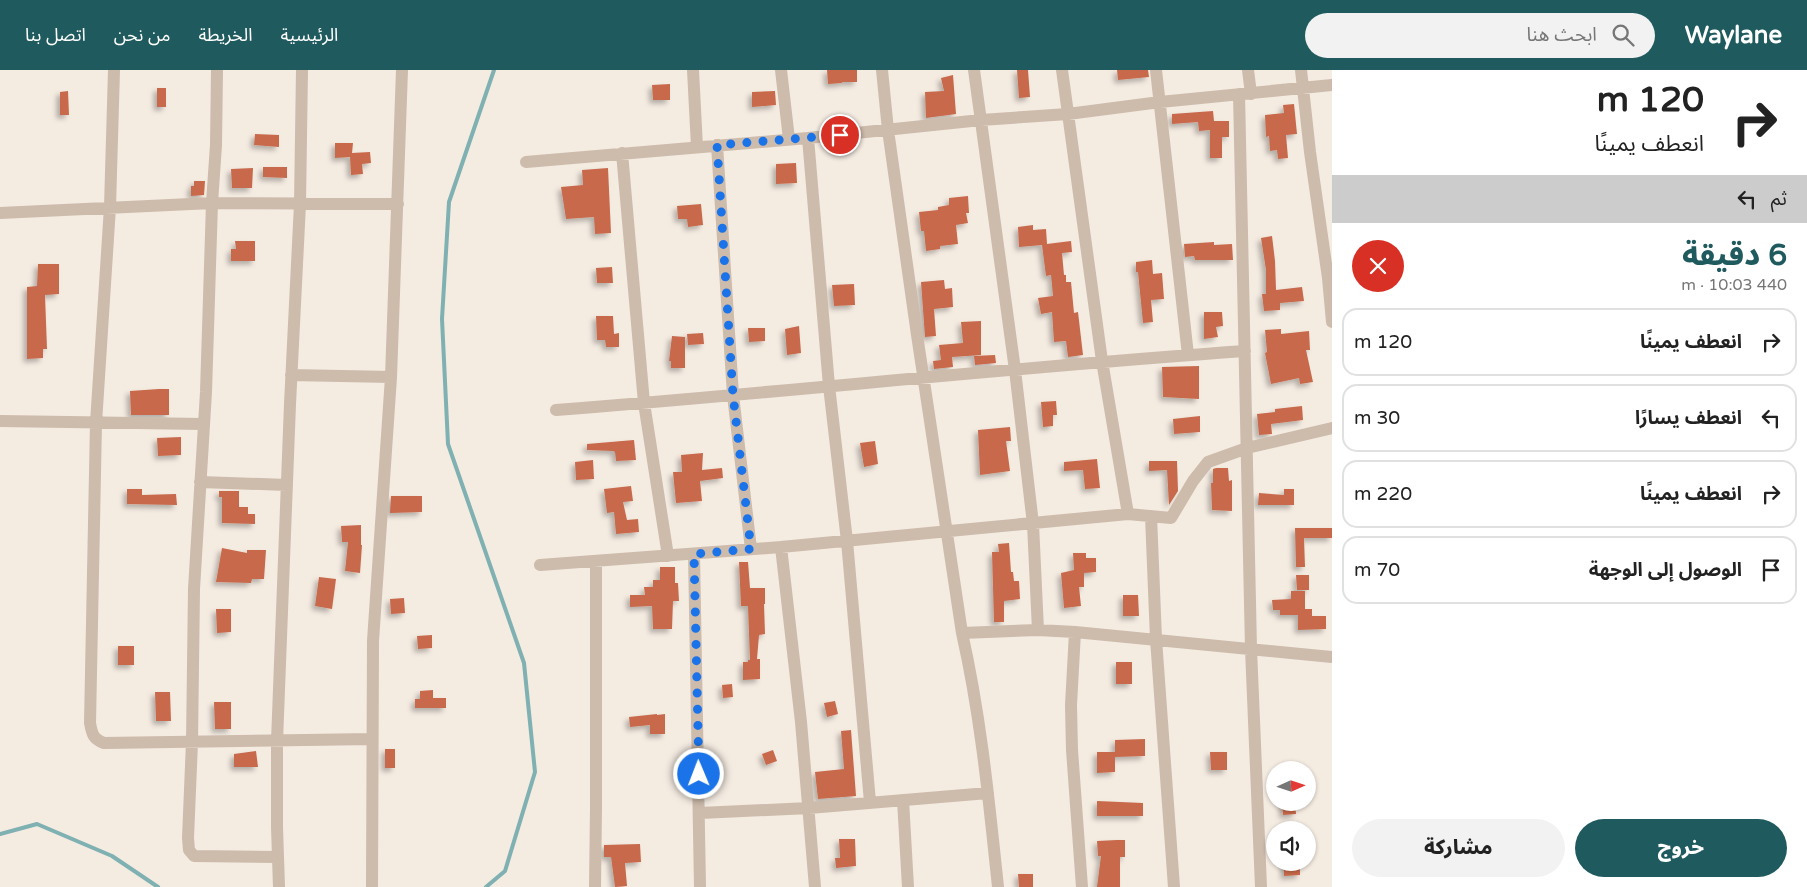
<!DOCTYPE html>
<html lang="ar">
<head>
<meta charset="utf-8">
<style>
  body { margin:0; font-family:"Varela Round","Noto Sans Arabic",sans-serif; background:#f2f2f2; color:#222; direction:rtl; height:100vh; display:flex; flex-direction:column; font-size:19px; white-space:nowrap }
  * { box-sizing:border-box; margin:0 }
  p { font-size:16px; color:#767676 }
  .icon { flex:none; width:28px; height:28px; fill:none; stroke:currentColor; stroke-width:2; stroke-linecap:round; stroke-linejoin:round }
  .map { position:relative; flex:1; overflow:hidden; direction:ltr }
  .drawer { display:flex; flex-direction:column; background:#fff; width:475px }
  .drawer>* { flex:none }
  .banner { background:#fff; color:#222; overflow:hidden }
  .needle { width:32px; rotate:87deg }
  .tools { position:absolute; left:1266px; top:691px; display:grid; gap:10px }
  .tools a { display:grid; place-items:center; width:50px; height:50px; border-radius:50%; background:#fff; box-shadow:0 1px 4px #0004; font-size:25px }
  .pin { position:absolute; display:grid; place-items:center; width:42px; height:42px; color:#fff; margin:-21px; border:2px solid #fff; border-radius:50%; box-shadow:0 1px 5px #0007 }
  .me { position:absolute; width:55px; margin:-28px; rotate:359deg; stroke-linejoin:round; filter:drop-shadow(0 0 4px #0008) }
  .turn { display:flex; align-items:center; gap:18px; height:105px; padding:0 20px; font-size:22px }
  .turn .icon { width:65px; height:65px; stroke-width:2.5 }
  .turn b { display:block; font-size:35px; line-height:42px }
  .then { display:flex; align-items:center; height:48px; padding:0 20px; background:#0003; gap:10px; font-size:19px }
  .round { display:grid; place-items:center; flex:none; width:52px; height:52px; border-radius:26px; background:#f2f2f2 }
  .head { display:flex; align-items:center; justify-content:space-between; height:85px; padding:0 20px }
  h1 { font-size:30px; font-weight:800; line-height:38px; color:#1f5a5e }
  .action { display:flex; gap:10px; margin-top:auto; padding:10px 20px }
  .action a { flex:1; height:58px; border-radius:30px; background:#1f5a5e; color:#fff; font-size:20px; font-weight:800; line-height:58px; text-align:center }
  .action a+a { background:#f2f2f2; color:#222 }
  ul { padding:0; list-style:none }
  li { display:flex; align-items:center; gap:15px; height:68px; margin:0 10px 8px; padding:0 10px; border:2px solid #e0e0e0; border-radius:15px }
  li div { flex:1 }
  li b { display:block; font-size:19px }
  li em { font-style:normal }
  header { display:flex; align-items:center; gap:30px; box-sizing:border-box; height:70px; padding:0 25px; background:#1f5a5e; color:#fff }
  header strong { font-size:24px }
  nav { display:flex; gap:28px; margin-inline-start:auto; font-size:18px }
  .search { width:350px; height:45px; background:#f2f2f2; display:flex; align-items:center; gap:12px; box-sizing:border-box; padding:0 18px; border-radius:28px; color:#767676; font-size:19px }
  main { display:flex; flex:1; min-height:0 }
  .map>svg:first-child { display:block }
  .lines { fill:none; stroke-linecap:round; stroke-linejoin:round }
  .stream { stroke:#7fb0b2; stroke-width:4 }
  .building { fill:#c8694b; filter:url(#shadow) }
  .street { stroke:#cdbbac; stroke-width:12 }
  .route { stroke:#1a73e8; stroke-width:9; stroke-dasharray:0 16.2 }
</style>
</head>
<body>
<header>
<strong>Waylane</strong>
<div class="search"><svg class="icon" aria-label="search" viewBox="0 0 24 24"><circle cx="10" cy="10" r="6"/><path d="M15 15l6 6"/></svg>ابحث هنا</div>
<nav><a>الرئيسية</a><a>الخريطة</a><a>من نحن</a><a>اتصل بنا</a></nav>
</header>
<main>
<section class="drawer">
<div class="banner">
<div class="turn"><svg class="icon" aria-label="right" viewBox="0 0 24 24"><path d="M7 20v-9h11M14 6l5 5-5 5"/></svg><div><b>120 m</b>انعطف يمينًا</div></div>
<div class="then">ثم<svg class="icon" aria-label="left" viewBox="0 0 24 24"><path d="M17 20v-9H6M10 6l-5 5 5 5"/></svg></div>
</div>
<div class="head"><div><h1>6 دقيقة</h1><p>440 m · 10:03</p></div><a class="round" style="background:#d93025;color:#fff"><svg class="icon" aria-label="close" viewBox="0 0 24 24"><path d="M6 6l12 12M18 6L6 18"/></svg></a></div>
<ul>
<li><svg class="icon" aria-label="right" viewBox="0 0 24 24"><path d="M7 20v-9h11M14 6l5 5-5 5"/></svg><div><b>انعطف يمينًا</b></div><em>120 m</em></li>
<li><svg class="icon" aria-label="left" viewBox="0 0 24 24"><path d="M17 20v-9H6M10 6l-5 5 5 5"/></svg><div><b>انعطف يسارًا</b></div><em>30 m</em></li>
<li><svg class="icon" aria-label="right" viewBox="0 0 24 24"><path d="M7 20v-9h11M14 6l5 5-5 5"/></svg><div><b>انعطف يمينًا</b></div><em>220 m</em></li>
<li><svg class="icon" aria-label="arrive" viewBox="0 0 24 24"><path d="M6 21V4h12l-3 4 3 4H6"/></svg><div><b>الوصول إلى الوجهة</b></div><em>70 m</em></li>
</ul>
<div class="action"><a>خروج</a><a>مشاركة</a></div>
</section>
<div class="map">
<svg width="1332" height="817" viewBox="0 0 1332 817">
  <defs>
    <filter id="shadow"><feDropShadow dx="-3.5" dy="3.5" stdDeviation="2.5" flood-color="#0004"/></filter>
  </defs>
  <rect width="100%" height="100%" fill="#f4ebe1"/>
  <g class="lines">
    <!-- stream -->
    <path class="stream" d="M0,764L37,754L112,786L158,817
      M486,817L505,801L535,702L524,593L448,374L442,249L449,132L494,0"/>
  </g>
  <!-- building -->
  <path class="building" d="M827,0H857V12H842V13L828,14Z
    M1017,0H1028L1030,27L1019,28Z
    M1117,0H1148L1149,7L1118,10Z
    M953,5L956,44L926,48L925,22L944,21L941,8Z
    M670,14V30H653L652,15Z
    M157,18H166V37H157Z
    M68,21L69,45H60V22Z
    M775,21L776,35L752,37V22Z
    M1294,34L1297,64L1286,65L1288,88L1278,89L1277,80L1270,81L1269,66L1266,67L1265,45L1284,43L1283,35Z
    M1213,41L1214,51H1229V67H1222V88H1210V60L1199,61L1198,52L1172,54V44Z
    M255,64L279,65V77L254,75Z
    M335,73H353L352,83L370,82L371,93L362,94L363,104L351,105L350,87L335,88Z
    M796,93L797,113L776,114V94Z
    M263,97H287V108L263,107Z
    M253,98L252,118H232L231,99Z
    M608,98L611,163L595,164L594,147L566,149L561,117L583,115L582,100Z
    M194,111H205L204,125L191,126V116H194Z
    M968,126L969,143H966L968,153L956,155L958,174L940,176V179L926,181L924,161H921L919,142L938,140V137L949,135V128Z
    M701,134L703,155L688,157L687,149H678L677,136Z
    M1033,155V160L1046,159L1047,174L1071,171L1072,182L1062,183L1064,205H1066V212H1071L1074,243L1078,242L1083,285L1068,287L1066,271L1054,272L1052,242L1041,244L1038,228L1053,226L1051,205L1046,206L1042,175L1019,177L1018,157Z
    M1272,166L1275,191L1276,220L1302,217L1304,231L1280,233V240L1264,241L1262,224H1266V200L1261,168Z
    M235,171H255V191H231V179H236Z
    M1214,172V175L1232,174L1233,190H1195L1194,186L1185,187L1184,174Z
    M1152,190L1153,204L1162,203L1164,229L1151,230L1153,252L1143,253L1138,202H1136V192Z
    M38,194H59V224L45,225L47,279H43V288L27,289V217L37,216Z
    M612,197L613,213H597L596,198Z
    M944,210L945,219L952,218L953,237L934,239L936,266L925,267L921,212Z
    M854,214L855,235L834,236L832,215Z
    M1204,242H1222L1223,256L1216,257L1218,267L1204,269Z
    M596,246H613L614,264L619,263V277H606L605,270H597Z
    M981,251V285L952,287L953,297L934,299L933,291L941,290L939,275L963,273L961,252Z
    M799,256L801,283L787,285L785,259Z
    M748,258H765V271L749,272Z
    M1281,259V264L1309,261L1310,280H1306L1313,312L1300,314L1299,308L1271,314L1265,283L1267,282L1265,260Z
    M703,263L704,274L688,275L687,264Z
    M672,266L685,267V298H671V291H669Z
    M995,285L996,293L975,295L974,286Z
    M1199,296V329L1163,327L1162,297Z
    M159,319H169V345H131L130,321Z
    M1056,331L1057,345H1053V356L1043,357L1041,332Z
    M1302,336L1303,350L1271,354L1272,364L1259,365L1257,344L1275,342V339Z
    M1200,346V362L1174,364L1173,349Z
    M1010,357L1011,371H1006L1010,401L980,405L978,360Z
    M181,367V385L158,386L157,368Z
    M634,370L636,390L616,391L615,382L613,381L587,380V374Z
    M875,371L878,394L864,397L860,373Z
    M703,383L702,400L722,398L723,408L700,411L702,431L676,433L673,402H682L681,385Z
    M1097,389L1100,418L1085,419L1083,400L1064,401V392Z
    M593,390L594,409L576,410L575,392Z
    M1149,391H1177L1178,421L1169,435L1167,400L1149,401Z
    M1216,398H1228L1229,411L1232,410V441L1212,440L1211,413H1213V399Z
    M631,416L633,431L623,432L627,450L638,449L639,462L616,464L614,442L607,443L604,419Z
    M127,419H142V425L176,424L177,435L127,434Z
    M1284,419H1294V435H1258L1259,423L1284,425Z
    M219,421H239V437H248V444H255V454L222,453V427H219Z
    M391,426H422V442L390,443Z
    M361,455V475H362L360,503L345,501L348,472H342L341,456Z
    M1295,458H1332V468H1304L1305,497H1296Z
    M1009,473L1011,502H1013L1014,511H1019L1020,529L1004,531V552H994L992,482H999L998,474Z
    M222,478L247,483V480H266L264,509H252L251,513L216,512Z
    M1073,483H1086V488H1096V502L1084,503V517H1079L1081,536L1064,538L1061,503L1074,500Z
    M739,492H748L750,518H765V534H764L765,564L759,565L757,589H760V609L743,610V592H748V590H750L748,536H741Z
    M660,497H675V513H678L679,531H673L672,559H653L652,536L630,537V525H645L644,517H653V510H660Z
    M1296,505H1309V520H1297Z
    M319,507L336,509L332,539L315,536Z
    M1291,521H1305V539H1312V546H1326V559L1298,560V545H1280V540H1273L1272,530L1291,529Z
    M1123,525H1138L1139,546H1123Z
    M404,528L405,543L391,544L390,529Z
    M216,539H231V562L217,563Z
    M432,565V578L418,579L417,566Z
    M118,576H134V595H118Z
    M1116,592H1132V614H1116Z
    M732,614L733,627L723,628L722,615Z
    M433,620V628H446V638H415V629H420V621Z
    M155,622H170L171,651H156Z
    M835,631L838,644L827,647L824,633Z
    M214,632H231V659H215Z
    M657,644V645L665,644V664H650V655L630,657L629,647Z
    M851,660L856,726L818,729L815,702L844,699L841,661Z
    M1145,669V686L1115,687V670Z
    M385,679H395V698H385Z
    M773,680L777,691L766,695L762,684Z
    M256,681L258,697H234V684Z
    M1097,682H1115V702L1097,703Z
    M1210,682H1227V700H1211Z
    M1097,731L1143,733V746H1097Z
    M1282,732H1295L1296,744L1283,745Z
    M839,769H855L856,796L836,798L835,788H840Z
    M1117,770H1125V787H1120V817H1097L1101,786H1098L1097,771Z
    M640,774L641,792L625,793L627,816L615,817L611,787H604V775Z
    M1284,792H1300V805L1284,806Z
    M1018,804H1033V817H1019Z"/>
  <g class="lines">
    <!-- street -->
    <path class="street" d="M114,0L110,137L96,353L90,653C92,664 93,669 104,673L372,669
      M217,0L216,75L212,133L206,322L194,519L192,672L188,768L189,780L194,786L278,787
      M693,0L697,77
      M781,0L789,69
      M882,0L888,60L917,265L962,563C981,647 989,732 998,817
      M974,0L1015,300L1033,454L1038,560
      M1062,0L1102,291L1128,444L1171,448L1193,411L1208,392L1247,378L1332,358
      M1156,0L1188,285
      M1248,0L1251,24
      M1301,0L1310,82L1328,208L1332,252
      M1239,24L1251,579L1261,817
      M808,68L829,316L847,471L870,732
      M717,75L733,325L751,479
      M622,83L644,333L668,486
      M526,92L808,68L981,50L1068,44L1160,32L1332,15
      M0,143L212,133L398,134
      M291,305L391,307
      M556,340C786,322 1015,297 1245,281
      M0,351L203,354
      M200,412L287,415
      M1151,446L1156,569L1174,817
      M781,477L801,652L815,817
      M694,484L700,817
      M540,495L781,477L1128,444
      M1075,562L1071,635L1072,680L1082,817
      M962,563L1038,560L1075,562L1332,587
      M903,730L908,817
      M700,743L809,738L988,723
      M279,817L277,757V671L290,334L300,134L302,0
      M372,817L373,571L391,307L402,0
      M595,817L596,738V491"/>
  </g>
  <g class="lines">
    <!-- route -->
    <path class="route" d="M699,704L694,484L751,479L733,325L717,75L840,65"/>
  </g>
</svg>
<div class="tools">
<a><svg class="needle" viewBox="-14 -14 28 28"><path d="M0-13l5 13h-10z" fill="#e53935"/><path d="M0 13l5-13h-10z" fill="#767676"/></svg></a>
<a><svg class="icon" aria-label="sound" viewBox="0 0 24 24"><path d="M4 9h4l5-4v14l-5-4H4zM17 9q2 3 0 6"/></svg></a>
</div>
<div class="pin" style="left:840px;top:65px;background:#d93025"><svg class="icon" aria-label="arrive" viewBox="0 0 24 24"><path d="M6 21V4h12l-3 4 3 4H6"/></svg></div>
<svg class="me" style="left:699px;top:704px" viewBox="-20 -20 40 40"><circle r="17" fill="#1a73e8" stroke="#fff" stroke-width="3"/><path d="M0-11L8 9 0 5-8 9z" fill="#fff"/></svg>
</div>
</main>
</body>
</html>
